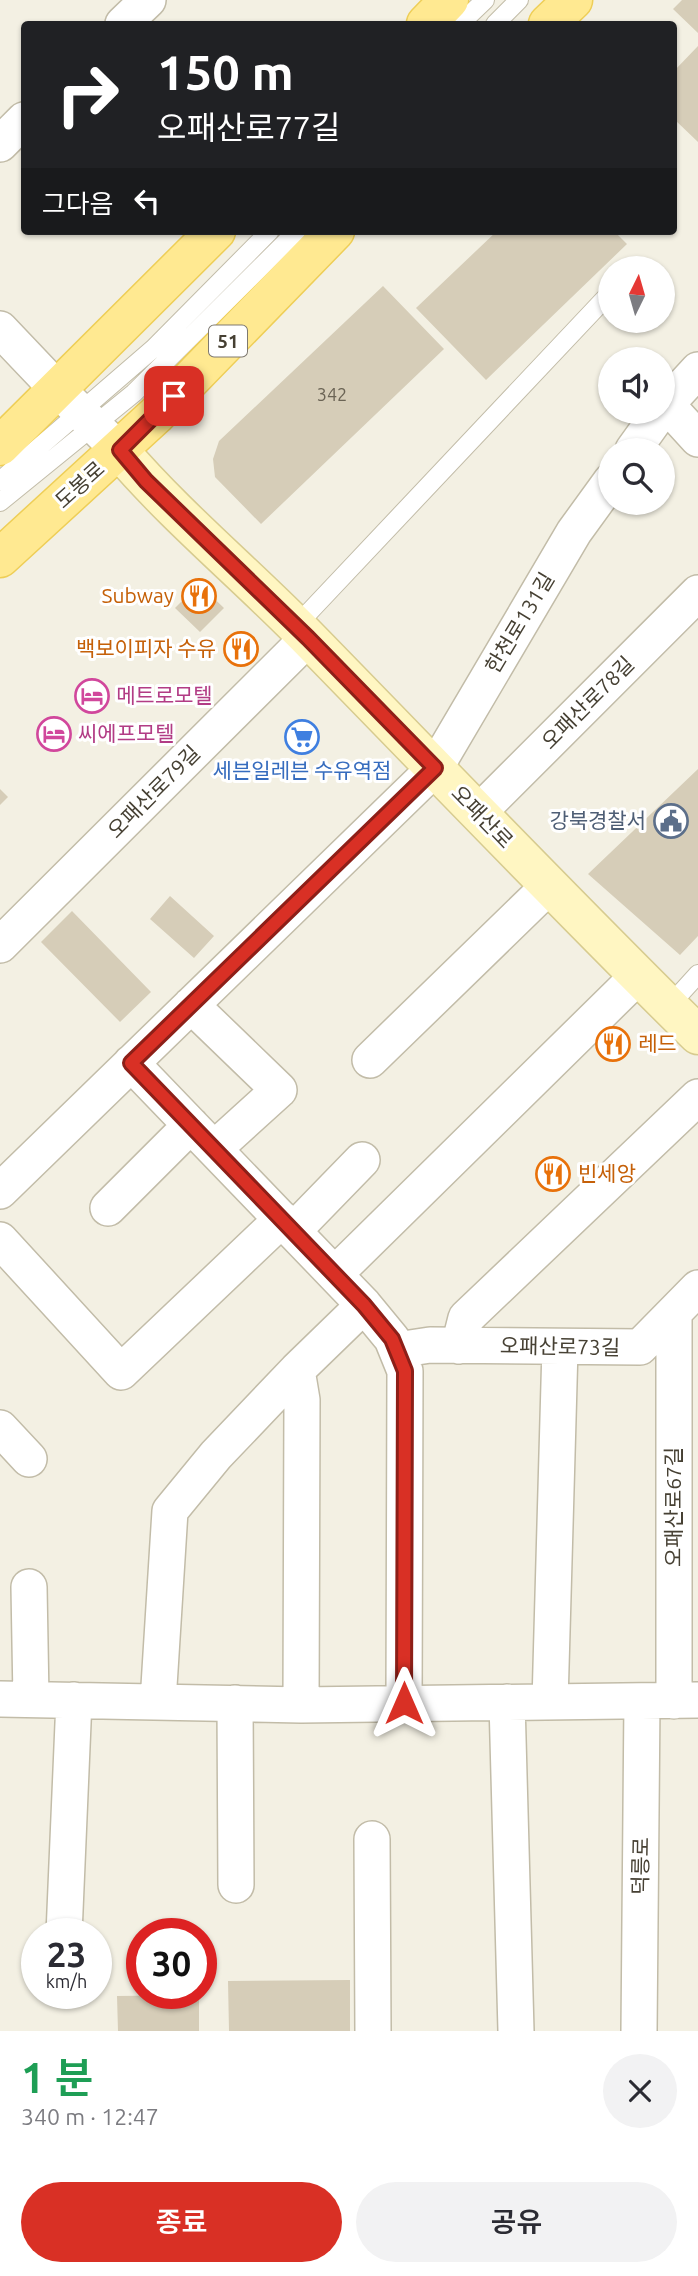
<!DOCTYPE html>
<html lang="ko">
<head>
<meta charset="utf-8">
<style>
  body { margin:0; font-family:Ubuntu,"Noto Sans KR",sans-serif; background:#f2f2f3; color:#2b2b33; height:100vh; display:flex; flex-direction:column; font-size:26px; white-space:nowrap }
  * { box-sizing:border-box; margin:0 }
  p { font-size:23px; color:#7c7c81 }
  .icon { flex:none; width:38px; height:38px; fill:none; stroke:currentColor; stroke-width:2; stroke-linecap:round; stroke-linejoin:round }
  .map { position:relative; height:2031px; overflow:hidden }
  .drawer { display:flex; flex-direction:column; background:#fff; flex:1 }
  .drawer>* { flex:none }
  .guide { position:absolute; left:21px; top:21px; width:656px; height:214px; border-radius:7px; box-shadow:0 2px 5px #0004; background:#202124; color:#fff; overflow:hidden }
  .needle { width:46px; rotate:5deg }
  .fabs { position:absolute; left:598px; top:256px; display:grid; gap:14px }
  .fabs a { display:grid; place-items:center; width:77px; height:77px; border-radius:50%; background:#fff; box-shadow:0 2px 5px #0004; font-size:35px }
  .speed { position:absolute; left:21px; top:1918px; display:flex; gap:14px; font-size:35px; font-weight:700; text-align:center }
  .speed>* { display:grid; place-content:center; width:91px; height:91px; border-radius:50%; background:#fff; box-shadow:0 2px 5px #0004; line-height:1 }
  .speed small { font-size:18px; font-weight:400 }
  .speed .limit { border:10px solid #d22; background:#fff; color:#111 }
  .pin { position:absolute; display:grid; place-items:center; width:60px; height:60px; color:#fff; margin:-30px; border-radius:14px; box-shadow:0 4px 10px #0006 }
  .me { position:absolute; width:77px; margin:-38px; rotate:0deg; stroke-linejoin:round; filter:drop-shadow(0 0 5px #0008) }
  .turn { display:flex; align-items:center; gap:24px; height:147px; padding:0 21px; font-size:32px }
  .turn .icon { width:91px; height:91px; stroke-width:2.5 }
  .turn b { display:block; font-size:49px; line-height:60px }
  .then { display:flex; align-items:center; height:66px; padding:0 21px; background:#0003; gap:14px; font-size:26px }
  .round { display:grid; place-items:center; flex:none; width:74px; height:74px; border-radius:37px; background:#f2f2f3 }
  .summary { display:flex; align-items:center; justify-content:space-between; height:119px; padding:0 21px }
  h1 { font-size:42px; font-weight:600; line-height:52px; color:#1e9e55 }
  .action { display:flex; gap:14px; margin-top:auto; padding:14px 21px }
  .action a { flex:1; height:80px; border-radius:42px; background:#d93025; color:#fff; font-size:28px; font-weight:600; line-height:80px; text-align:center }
  .action a+a { background:#f2f2f3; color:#2b2b33 }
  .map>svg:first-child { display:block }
  .building { fill:#d6cdb8 }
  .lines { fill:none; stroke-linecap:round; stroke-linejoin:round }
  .lane-casing { stroke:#c2bca8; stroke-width:20 }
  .street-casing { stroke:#c2bca8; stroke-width:38 }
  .secondary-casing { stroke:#d7cb8f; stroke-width:41 }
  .primary-casing { stroke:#eece57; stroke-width:41 }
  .lane { stroke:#fff; stroke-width:18 }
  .street { stroke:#fff; stroke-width:35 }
  .secondary { stroke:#fff6c2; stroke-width:38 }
  .primary { stroke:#ffe991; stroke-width:38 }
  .route-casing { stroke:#8d1f18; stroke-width:18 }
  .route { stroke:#d93025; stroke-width:12 }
  .labels { text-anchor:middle; stroke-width:6; stroke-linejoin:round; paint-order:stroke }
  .number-label { font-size:18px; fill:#6a6354 }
  .shield { fill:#fff; stroke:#7e7970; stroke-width:2 }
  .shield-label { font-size:19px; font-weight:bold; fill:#464033 }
  .street-label { font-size:21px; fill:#464033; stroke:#fff }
  .food-label { font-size:21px; fill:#c56008; stroke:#fff; text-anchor:end }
  .hotel-label { font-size:21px; fill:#b23c85; stroke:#fff; text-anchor:start }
  .shop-label { font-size:21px; fill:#366cbe; stroke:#fff }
  .service-label { font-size:21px; fill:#4e5e75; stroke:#fff; text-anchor:end }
</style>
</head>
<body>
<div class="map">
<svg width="698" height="2031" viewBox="0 0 698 2031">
  <rect width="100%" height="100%" fill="#f3f0e3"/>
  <!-- building -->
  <path class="building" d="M682,0H698V33L673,9Z
    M698,46V142L674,119V71Z
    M497,231H614L627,244L486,380L416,308Z
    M383,286L444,349L261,524L215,477L213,459L219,441Z
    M199,584L224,608L200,632L175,608Z
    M698,769V936L680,955L588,874Z
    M0,789L8,797L0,805Z
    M170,896L214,936L194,958L150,919Z
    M72,911L151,992L120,1022L41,942Z
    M350,1980V2031H229L228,1981Z
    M199,1995V2031H118L117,1996Z"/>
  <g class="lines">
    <!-- lane casing -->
    <g class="lane-casing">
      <path id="lane" d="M460,24L485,0
        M495,24L519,0
        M0,481L154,348L270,231
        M0,502L134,393L297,231
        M296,626L611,292
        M669,1006L698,974"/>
    </g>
    <!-- street casing -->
    <g class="street-casing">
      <path id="street" d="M123,24L148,0
        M0,144L24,120
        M0,329L57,389L119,450
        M666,404L698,439
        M663,408L698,370
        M633,450L661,411
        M478,813L698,593
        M0,945L308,638
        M191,1005L279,1090L214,1149
        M370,1060L549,886
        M131,1063L364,1305L392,1339L405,1371L404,1703
        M0,1191L435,768L574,532L611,481
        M108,1208L191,1125
        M293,1231L362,1160
        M0,1240L121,1372L282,1219
        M335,1274L638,976
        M459,1346L466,1318L698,1097
        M397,1350L430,1345L640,1347L698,1288
        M297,1370L302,1400L301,1705
        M0,1428L29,1459
        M29,1587L31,1699
        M0,1699L301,1705L698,1700
        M674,1701V1313
        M158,1702L170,1511L216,1455L297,1370L364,1305
        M507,1702L516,2031
        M550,1702L560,1348
        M235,1703L236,1885
        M372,1839L373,2031
        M64,1934L74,1700
        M639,2031L642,1701"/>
    </g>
    <!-- secondary casing -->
    <g class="secondary-casing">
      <path id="secondary" d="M119,450C178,519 248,576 311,641C440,773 567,906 698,1035"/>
    </g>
    <!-- primary casing -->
    <g class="primary-casing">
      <path id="primary" d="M426,24L449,0
        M548,24L573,0
        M0,446L216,231
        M0,558L156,415L335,231"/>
    </g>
    <!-- lane -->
    <use href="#lane" class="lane"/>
    <!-- street -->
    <use href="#street" class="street"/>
    <!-- secondary -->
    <use href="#secondary" class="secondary"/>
    <!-- primary -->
    <use href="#primary" class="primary"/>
  </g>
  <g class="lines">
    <!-- route casing -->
    <g class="route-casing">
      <path id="route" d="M174,396L120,450L146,481L308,638L435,768L131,1063L364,1305L392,1339L405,1371L404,1703"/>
    </g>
    <!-- route -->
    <use href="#route" class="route"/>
  </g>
  <!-- icons -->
  <defs>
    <g id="restaurant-ring" transform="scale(1.75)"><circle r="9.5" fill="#fff" stroke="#e8710a" stroke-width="1.5"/><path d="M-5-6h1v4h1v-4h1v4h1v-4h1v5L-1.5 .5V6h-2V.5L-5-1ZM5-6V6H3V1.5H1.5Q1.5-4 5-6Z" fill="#e8710a"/></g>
    <g id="hotel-ring" transform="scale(1.75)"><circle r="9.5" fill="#fff" stroke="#d1479c" stroke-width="1.5"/><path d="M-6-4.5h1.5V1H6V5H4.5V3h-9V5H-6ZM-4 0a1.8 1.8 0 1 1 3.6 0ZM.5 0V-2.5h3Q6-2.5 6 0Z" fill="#d1479c"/></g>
    <g id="supermarket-ring" transform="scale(1.75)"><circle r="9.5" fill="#fff" stroke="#3f7fe0" stroke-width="1.5"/><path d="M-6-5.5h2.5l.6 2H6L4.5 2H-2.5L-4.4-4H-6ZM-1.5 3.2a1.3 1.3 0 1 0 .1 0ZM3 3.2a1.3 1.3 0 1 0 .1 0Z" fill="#3f7fe0"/></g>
    <g id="civic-ring" transform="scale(1.75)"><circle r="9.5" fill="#fff" stroke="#5c6f8a" stroke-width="1.5"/><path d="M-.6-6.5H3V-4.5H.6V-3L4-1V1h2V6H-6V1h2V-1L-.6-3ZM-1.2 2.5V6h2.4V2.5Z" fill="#5c6f8a"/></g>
  </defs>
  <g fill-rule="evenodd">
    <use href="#restaurant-ring" x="199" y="596"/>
    <use href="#restaurant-ring" x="241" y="649"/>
    <use href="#hotel-ring" x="92" y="696"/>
    <use href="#hotel-ring" x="54" y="734"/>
    <use href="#supermarket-ring" x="302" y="737"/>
    <use href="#civic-ring" x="671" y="821"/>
    <use href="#restaurant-ring" x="613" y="1044"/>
    <use href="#restaurant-ring" x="553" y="1174"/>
  </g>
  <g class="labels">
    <!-- number labels -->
    <g class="number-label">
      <text x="332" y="401">342</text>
    </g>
    <!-- shield labels -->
    <rect class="shield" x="209" y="325.5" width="38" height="31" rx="5"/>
    <g class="shield-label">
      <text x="228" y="348">51</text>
    </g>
    <!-- street labels -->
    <g class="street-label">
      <text transform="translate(80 485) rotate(-42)" y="7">도봉로</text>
      <text transform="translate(520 623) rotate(-59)" y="7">한천로131길</text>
      <text transform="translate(588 703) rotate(-45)" y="7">오패산로78길</text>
      <text transform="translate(154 792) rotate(-45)" y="7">오패산로79길</text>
      <text transform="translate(482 817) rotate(46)" y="7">오패산로</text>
      <text transform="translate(560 1347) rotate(1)" y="7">오패산로73길</text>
      <text transform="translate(674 1507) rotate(-90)" y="7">오패산로67길</text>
      <text transform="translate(641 1866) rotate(-89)" y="7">덕릉로</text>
    </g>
    <!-- food labels -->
    <g class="food-label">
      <text x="174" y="603">Subway</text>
      <text x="216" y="656">백보이피자 수유</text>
      <text x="638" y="1051" text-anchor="start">레드</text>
      <text x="578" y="1181" text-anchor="start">빈세앙</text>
    </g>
    <!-- hotel labels -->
    <g class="hotel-label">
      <text x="116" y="703">메트로모텔</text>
      <text x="78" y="741">씨에프모텔</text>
    </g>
    <!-- shop labels -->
    <g class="shop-label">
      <text x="302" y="778">세븐일레븐 수유역점</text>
    </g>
    <!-- service labels -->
    <g class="service-label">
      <text x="646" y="828">강북경찰서</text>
    </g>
  </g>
</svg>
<div class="fabs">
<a><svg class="needle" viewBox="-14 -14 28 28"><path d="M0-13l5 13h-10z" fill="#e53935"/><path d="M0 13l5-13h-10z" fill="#7c7c81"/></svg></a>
<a><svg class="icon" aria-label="sound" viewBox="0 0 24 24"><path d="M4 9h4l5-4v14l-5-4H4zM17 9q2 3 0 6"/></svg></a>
<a><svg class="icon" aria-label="search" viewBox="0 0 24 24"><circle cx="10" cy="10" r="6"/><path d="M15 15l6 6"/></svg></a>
</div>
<div class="speed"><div>23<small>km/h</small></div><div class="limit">30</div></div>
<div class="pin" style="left:174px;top:396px;background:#d93025"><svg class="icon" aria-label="arrive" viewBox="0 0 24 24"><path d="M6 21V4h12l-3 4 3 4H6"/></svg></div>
<svg class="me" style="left:404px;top:1703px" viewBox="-20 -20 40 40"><path d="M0-17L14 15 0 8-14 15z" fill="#d93025" stroke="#fff" stroke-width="4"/></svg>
<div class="guide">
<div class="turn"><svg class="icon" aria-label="right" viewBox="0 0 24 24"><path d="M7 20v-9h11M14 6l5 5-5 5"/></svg><div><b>150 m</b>오패산로77길</div></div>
<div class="then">그다음<svg class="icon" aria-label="left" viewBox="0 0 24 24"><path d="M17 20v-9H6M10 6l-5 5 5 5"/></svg></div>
</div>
</div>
<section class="drawer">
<div class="summary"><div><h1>1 분</h1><p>340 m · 12:47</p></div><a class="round"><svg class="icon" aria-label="close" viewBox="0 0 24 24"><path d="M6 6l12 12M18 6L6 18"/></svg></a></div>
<div class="action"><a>종료</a><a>공유</a></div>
</section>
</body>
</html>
